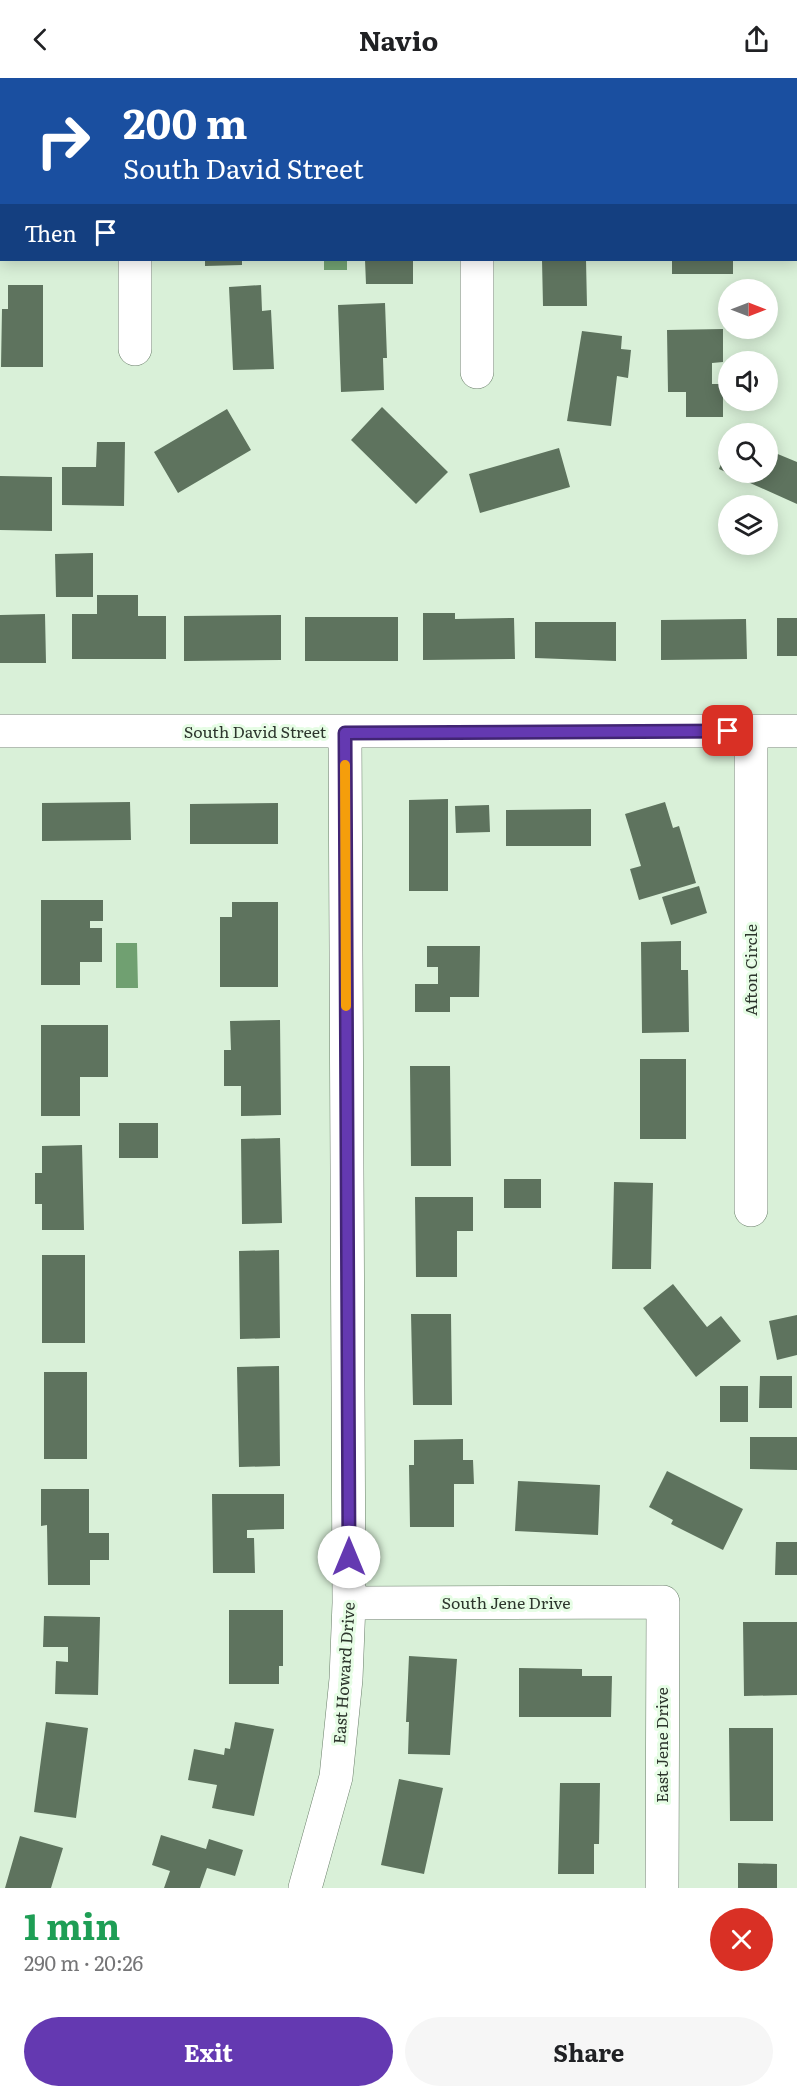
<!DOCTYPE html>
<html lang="en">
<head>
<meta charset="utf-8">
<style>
  body { margin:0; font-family:Literata,serif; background:#f6f6f6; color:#202124; height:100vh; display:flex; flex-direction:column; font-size:22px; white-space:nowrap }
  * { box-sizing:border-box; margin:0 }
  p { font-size:20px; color:#757577 }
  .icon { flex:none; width:33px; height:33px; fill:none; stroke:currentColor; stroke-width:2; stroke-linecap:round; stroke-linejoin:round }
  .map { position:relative; height:1810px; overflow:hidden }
  .drawer { display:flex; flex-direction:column; background:#fff; flex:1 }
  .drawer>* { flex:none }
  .guide { position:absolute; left:0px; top:0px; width:798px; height:183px; box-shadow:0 3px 15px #0003; background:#1a4fa0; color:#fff; overflow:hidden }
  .needle { width:39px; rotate:90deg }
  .tools { position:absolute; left:718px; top:201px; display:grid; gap:12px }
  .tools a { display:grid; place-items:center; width:60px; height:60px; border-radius:50%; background:#fff; box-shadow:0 3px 15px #0003; font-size:30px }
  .pin { position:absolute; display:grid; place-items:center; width:51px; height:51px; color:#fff; margin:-26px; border-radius:12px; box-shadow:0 3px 9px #0006 }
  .me { position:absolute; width:66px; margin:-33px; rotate:0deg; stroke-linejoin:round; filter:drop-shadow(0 0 4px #0008) }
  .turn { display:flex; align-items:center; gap:21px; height:126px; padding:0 24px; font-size:27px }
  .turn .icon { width:78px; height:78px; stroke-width:2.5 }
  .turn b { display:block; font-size:42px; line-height:51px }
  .then { display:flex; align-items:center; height:57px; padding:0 24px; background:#0003; gap:12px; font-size:22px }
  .round { display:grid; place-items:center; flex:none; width:63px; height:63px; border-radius:32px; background:#f6f6f6 }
  .summary { display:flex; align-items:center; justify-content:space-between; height:102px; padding:0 24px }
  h1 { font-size:36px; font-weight:700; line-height:45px; color:#1e9e55 }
  .button { display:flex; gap:12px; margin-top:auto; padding:12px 24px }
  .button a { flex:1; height:69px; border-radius:36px; background:#6439b1; color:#fff; font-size:24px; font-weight:700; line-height:69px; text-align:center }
  .button a+a { background:#f6f6f6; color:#202124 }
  header { display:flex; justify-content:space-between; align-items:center; height:78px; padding:0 24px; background:#fff; font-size:27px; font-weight:700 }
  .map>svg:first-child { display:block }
  .water { fill:#70a071 }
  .building { fill:#5e735e }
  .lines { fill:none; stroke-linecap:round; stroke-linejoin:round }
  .minor-casing { stroke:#687d68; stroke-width:34 }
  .minor { stroke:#fff; stroke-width:33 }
  .route-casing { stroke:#412573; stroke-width:15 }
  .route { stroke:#6439b1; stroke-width:10 }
  .slow { stroke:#f59e0b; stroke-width:10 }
  .labels { text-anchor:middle; stroke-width:6; stroke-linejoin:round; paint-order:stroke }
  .street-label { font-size:16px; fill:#2c352c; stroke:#e6fde5 }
</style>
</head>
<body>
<header><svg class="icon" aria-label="back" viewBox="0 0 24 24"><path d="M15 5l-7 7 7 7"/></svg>Navio<svg class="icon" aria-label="share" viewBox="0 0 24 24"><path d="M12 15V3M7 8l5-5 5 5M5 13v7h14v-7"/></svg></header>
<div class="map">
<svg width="797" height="1810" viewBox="0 0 797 1810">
  <rect width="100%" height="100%" fill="#d9f0d8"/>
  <!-- water -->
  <path class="water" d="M324,182H347V192H324Z
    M116,865H137L138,910H116Z"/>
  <!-- building -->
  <path class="building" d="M205,182H242V187L205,188Z
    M365,182H413V206H366Z
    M542,182H586L587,228H543Z
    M672,182H733V196H672Z
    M8,207H43V289H1L2,231H8Z
    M261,207L262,233L271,232L274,291L233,292L229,209Z
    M385,225L387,280H383L384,312L341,314L338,227Z
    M723,251V284L712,285V306H723V339H686V314H668L667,252Z
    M582,253L622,258L621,271L631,272L628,300L617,298L611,348L567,343Z
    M382,329L448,394L416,426L351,362Z
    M227,331L251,372L178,415L154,374Z
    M97,364H125L124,428L62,427V389H96Z
    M729,367V394H768V372L797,384V426L719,391Z
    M559,370L570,409L480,435L469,396Z
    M0,398L52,399V453L0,452Z
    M93,475V519H56L55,476Z
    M97,517H138V538H166V581H72V536H97Z
    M423,535H455V541L514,540L515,581L423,582Z
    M45,536L46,585H0V537Z
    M281,537V582L184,583V538Z
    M305,539H398V583H305Z
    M777,540H797V578H777Z
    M746,541L747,581L661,582V542Z
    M535,544H616V583L535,580Z
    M448,721V813H409V722Z
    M130,724L131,762L42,763V725Z
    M665,724L673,750L679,748L696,805L639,822L630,791L641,788L625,736Z
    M278,725V766H190V726Z
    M489,727L490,754L456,755L455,728Z
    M591,731V768H506V732Z
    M699,808L707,835L671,847L662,819Z
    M41,822H103V843H90V850H102V884H80V907H41Z
    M232,824H278V909H220V839H232Z
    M681,863V892H688L689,954L642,955L641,864Z
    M427,868H480L479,919H450V934H415V906H438V889H427Z
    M280,942L281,1037L241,1038V1008H224V972H231L230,943Z
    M41,947H108V999H80V1038H41Z
    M640,981H686V1061H640Z
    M410,988H450L451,1088H411Z
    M119,1045H158V1080H119Z
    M280,1060L282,1145L242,1146L241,1061Z
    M82,1067L84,1152H42V1126H35V1095H42V1068Z
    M504,1101H541V1130H504Z
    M614,1104L653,1105L651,1191H612Z
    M415,1119H473V1153H457V1199H416Z
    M279,1172L280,1260L240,1261L239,1173Z
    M42,1177H85V1265H42Z
    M673,1206L707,1249L721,1238L741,1263L696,1299L643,1230Z
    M411,1236H451L452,1327H413Z
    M797,1237V1277L777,1282L769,1243Z
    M279,1288L280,1388L239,1389L237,1289Z
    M44,1294H87V1381H44Z
    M760,1298H792V1330H759Z
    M720,1308H748V1344H720Z
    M750,1359H797V1392L750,1391Z
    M463,1361V1382H473L474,1406H454V1449H410L409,1387H414V1362Z
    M667,1393L743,1431L723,1472L671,1446L673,1442L649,1429Z
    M518,1403L600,1407L598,1457L515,1453Z
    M41,1411H89V1455H109V1482H90V1507H48L47,1447L41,1448Z
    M212,1416H284V1451L247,1452V1460H254L255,1495H213Z
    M776,1464H797V1497H775Z
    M229,1532H283V1588H279V1606H229Z
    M44,1538L100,1539L98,1617L55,1616L56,1583L68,1584V1569H43Z
    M743,1544H797V1617L744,1618Z
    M409,1578L457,1581L450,1677L408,1676L409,1644H406Z
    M519,1590L582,1591V1598H612L611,1639H519Z
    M46,1644L88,1650L76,1740L34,1734Z
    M235,1644L274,1651L254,1738L212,1730L217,1707L188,1702L194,1671L224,1677L225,1670L230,1671Z
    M729,1650H773V1743H730Z
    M399,1701L443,1710L424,1796L381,1787Z
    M560,1705H600L599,1766H594V1796H558Z
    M161,1757L206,1771L209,1761L243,1772L235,1798L207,1790L200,1810H164L170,1793L152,1787Z
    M20,1758L63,1770L51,1810H5Z
    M738,1785L777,1786V1810H738Z"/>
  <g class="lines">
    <!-- minor casing -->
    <g class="minor-casing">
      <path id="minor" d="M134,0V2
        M477,2V0
        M135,182V271
        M477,294V182
        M0,653H797
        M751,1132V653
        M349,1525L663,1524L662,1810
        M305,1810L336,1699L346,1601L349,1525L345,655"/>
    </g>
    <!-- minor -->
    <use href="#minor" class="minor"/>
  </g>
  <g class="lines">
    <!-- route casing -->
    <g class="route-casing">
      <path id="route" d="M349,1479L345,655L728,653"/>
    </g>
    <!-- route -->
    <use href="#route" class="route"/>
    <!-- slow -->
    <path class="slow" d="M345,687L346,928"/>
  </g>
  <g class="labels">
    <!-- street labels -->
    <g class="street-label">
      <text x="255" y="660">South David Street</text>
      <text transform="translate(751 892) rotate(-90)" y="6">Afton Circle</text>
      <text x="506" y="1531">South Jene Drive</text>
      <text transform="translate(344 1595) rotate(-86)" y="6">East Howard Drive</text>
      <text transform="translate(662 1667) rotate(-90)" y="6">East Jene Drive</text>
    </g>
  </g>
</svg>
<div class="tools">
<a><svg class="needle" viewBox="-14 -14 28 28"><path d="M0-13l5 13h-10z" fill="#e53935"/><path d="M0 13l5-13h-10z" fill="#757577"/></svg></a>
<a><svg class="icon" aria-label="sound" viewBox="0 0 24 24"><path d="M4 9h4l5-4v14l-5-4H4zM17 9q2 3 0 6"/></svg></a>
<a><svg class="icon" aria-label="search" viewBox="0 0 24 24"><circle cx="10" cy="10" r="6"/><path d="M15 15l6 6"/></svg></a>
<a><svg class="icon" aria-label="layers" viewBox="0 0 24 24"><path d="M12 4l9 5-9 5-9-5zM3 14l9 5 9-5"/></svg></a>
</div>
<div class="pin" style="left:728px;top:653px;background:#d93025"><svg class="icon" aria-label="arrive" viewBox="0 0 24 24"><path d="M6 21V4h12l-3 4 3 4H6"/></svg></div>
<svg class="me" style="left:349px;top:1479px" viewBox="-20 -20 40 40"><circle r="19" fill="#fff"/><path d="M0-13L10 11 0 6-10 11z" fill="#6439b1"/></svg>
<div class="guide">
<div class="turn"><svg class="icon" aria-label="right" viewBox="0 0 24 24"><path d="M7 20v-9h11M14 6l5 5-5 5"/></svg><div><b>200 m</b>South David Street</div></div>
<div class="then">Then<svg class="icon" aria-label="arrive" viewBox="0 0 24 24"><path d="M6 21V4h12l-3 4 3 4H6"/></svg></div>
</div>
</div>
<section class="drawer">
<div class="summary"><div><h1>1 min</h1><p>290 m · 20:26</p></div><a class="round" style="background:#d93025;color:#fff"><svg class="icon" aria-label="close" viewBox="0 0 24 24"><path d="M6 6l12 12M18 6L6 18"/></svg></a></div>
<div class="button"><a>Exit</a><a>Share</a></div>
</section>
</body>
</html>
